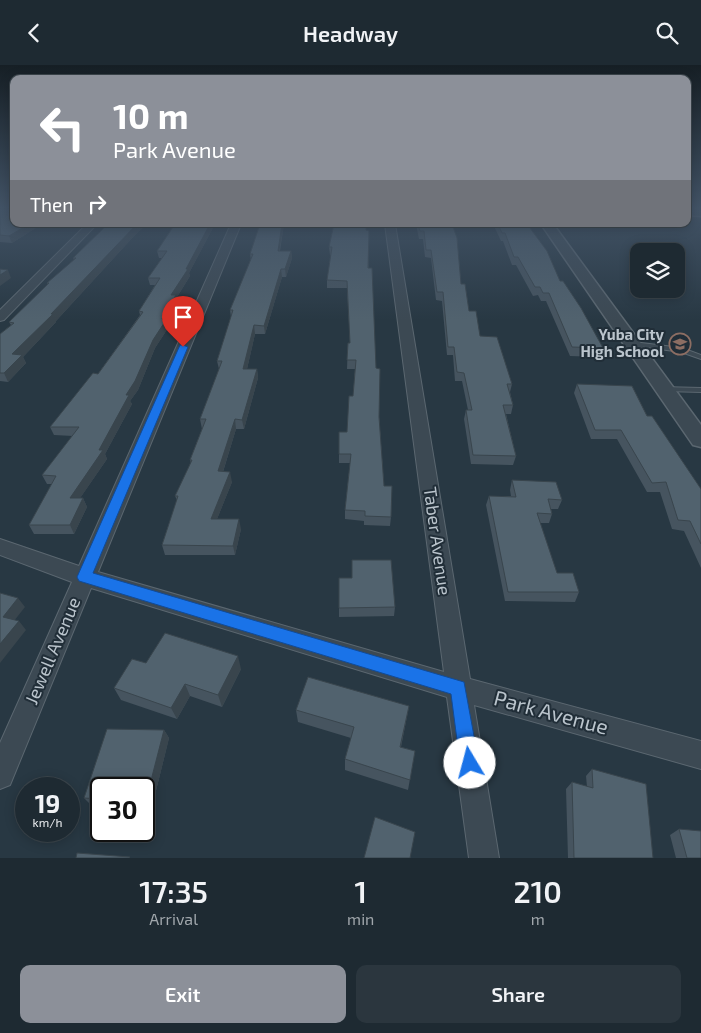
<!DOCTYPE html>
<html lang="en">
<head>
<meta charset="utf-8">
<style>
  body { margin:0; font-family:"Exo 2",sans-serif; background:#2b363e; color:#f1f3f6; height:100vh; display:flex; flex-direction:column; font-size:19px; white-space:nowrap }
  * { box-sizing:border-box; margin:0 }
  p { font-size:16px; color:#a1a7ac }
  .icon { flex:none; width:28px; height:28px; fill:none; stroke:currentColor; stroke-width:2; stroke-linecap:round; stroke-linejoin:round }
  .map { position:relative; height:793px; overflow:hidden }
  .details { display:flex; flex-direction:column; background:#1e2a32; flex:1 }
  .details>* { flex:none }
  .banner { position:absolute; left:10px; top:10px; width:681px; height:152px; border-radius:10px; box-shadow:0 2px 12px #0003,0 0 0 1px #3c464d; background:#8c9099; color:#fff; overflow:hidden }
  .buttons { position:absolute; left:630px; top:178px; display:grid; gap:10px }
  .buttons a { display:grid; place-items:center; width:55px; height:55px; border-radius:10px; background:#1e2a32; box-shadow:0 2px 12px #0003,0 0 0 1px #3c464d; font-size:25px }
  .speed { position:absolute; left:15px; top:712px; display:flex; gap:10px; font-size:25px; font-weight:700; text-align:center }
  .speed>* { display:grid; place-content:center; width:65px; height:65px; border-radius:50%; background:#1e2a32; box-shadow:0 2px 12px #0003,0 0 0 1px #3c464d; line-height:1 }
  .speed small { font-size:12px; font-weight:400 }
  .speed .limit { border:2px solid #111; border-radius:8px; background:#fff; color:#111 }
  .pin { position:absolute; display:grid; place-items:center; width:42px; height:42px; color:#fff; margin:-51px -21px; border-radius:50% 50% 50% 0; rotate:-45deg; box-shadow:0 0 5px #0007 }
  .pin .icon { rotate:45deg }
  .me { position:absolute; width:55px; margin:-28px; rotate:352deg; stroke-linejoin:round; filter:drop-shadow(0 0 4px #0008) }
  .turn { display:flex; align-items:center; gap:18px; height:105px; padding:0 20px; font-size:22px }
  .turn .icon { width:65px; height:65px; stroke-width:2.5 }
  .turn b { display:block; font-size:35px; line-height:42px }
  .then { display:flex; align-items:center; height:48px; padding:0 20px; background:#0003; gap:10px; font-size:19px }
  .eta { display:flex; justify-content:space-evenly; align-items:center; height:85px; text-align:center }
  .eta b { font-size:30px; font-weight:600; line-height:35px }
  .button { display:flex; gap:10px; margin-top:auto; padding:10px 20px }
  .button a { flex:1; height:58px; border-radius:10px; background:#8c9099; color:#fff; font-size:20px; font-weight:600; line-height:58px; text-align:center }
  .button a+a { background:#2b363e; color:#f1f3f6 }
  header { display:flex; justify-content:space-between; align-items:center; height:65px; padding:0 20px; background:#1e2a32; font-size:22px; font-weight:600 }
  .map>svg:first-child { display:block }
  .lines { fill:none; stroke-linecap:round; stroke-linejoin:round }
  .service-casing { stroke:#5b6770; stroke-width:2 }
  .minor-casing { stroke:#5b6770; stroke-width:2 }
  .tertiary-casing { stroke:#5b6770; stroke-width:3 }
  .service { fill:#3c4953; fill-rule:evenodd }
  .minor { fill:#3c4953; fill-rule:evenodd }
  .tertiary { fill:#3c4953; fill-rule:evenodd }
  .wall { fill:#46545f }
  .shaded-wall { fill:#39454d }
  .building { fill:#51626e; stroke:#39454d }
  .route { fill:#1a73e8; stroke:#114b97 }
  .labels { text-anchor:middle; stroke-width:4; stroke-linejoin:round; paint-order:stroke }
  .far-poi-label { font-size:15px; font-weight:bold; fill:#bac4cc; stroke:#212e38; text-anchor:end }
  .street-label { font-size:18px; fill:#bac4cc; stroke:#212e38 }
  .near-street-label { font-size:21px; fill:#bac4cc; stroke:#212e38 }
</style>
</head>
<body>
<header><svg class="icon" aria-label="back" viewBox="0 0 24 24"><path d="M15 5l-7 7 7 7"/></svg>Headway<svg class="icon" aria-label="search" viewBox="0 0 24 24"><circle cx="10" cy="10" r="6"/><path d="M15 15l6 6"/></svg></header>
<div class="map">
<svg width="701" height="793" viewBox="0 0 701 793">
  <rect width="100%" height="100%" fill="#283843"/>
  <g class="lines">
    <!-- service casing -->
    <g class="service-casing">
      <path id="service" d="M633,277L682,283L701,290V294L681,287L631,280L630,279Z
        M662,322L701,323V327L665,326H662L661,324Z"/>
    </g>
    <!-- minor casing -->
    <g class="minor-casing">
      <path id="minor" d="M87,159H97L4,255L0,256V245Z
        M231,159H241L98,507L444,607L385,159H395L470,614L701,676V704L474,640L499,793H469L447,632L91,523L10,720L0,724V678L72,517L0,490V474L79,501Z"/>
    </g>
    <!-- tertiary casing -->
    <g class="tertiary-casing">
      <path id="tertiary" d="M688,144L701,145V151L688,150Z
        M541,159H553L701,360V382L693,380Z"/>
    </g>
    <!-- service -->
    <use href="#service" class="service"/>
    <!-- minor -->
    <use href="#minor" class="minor"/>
    <!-- tertiary -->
    <use href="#tertiary" class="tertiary"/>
  </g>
  <!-- wall -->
  <path class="wall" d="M0,144L14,159H42L12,178L0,177Z
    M108,159H147L134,171L56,256V257L23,292L26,298L8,317L0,316V269L11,260L9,257L48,220L47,218L74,195L73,193Z
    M175,159H215L189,208L190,211L177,232L178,238L167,258L168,263L155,283L138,325L130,336L132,339L105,389L107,394L80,433H83L87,442L74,469H34L29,460L52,419H47L42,410L73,371L54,370L50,362L98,309L140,250L139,246L155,220H150L148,213L162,193H159L157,186Z
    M260,159H284L280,186H291L292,193L286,212H282L265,269H255L247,304H257L258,313L244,364H236L223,407L232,417L217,454L241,464L235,490H165L162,480L177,435L175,431L191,398L190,395L202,364L200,354L219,304L217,296L231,252L230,245L251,196L250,189Z
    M416,159H452L461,219L469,246L480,271L512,319L510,327L513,340L511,349H506L516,391L513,400L471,399L464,354L466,345H468L462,316H455L453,290H447L442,236L436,235L431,193L425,192L423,174H419Z
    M493,159H527L560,216L603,283L599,292L570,291L546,236H541L538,230L533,231L516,200H512L503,176H501Z
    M366,165L384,421L391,452L390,461L364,460V456L345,454V445L350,398H339V367H347L353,331L355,304H347L348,278H350L347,223H327V215L331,190H330L329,182Z
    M577,319L647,351L701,424V503L684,466L672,464L660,427H647L617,374H591L574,328Z
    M512,415L562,435L558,444H551L552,449L549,458H540L557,508L579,527L575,537L505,536L486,440L489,431H511L510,425Z
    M352,495L395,542L394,551L339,552V513H352Z
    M146,598L241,604L222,642L190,631L177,654L121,635L114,623Z
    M409,641L401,682L415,686L408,725L345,705V694L351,673L298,657L296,645Z
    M164,665L169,673L152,742L144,741V724H101V740H91L84,733Z
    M592,704L653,793H568L566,724L572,717L587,722L586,711Z
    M679,764L701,793H676L670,770Z"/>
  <!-- shaded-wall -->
  <path class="shaded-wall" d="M29,159H42L12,178L9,171Z
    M137,159H147L134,171L56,256V257L23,292L26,298L8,317L4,308L12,289Z
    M210,159H215L189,208L190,211L177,232L178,238L167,258L168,263L155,283L138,325L130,336L132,339L105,389L107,394L74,442L70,433L99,385L162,254L171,230Z
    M282,159H284L278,193V186Z
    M291,186L292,193L286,212L285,204Z
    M281,204L282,212L265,269L264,261Z
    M8,205L11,213L0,221V210Z
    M254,260L255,269L245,313L243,304Z
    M257,304L258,313L244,364L242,355Z
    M235,354L236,364L220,416L218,406Z
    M230,407L232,417L213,464L211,454Z
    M83,433L87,442L74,469L70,460Z
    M239,454L241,464L235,490L233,481Z
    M18,533L25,542L10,561L3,552Z
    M19,556L26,565L0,598V579Z
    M238,591L241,604L222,642L218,630Z
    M185,619L190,631L177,654L171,643Z
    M164,665L169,673L152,742L146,735Z"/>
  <!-- building -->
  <path class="building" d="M0,144H14V159H29L9,171L0,170Z
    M108,159H137L51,249H53L12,289L22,290L4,308H0V269L14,258L9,257L49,218H47L76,193H73Z
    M175,159H210L186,204H188L171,230H176L162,254L166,255L153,275L135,316L126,330H129L99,385H103L70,433H83L70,460H29L56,411L42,410L79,362H50L93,308L98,309L143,247L139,246L160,213H148L167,186H157Z
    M260,159H282L278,186H291L285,204H281L264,261L254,260L243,304H257L242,355L235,354L218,406L230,407L211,454H239L233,481L162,480L178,431H175L192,395H190L206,354H200L222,296H217L233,245H230L253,189H250Z
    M334,159H366V165L369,166L368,203H372L376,303L380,304L379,352L384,421H392L391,452L365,451V446L345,445L351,389H339V367H347L349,331H353L356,295H347L348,278H350L347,216L327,215L332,182H329Z
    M418,159H452L457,173L461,219H465L469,246H476L480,271L497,272L512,319H507L513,340H503L516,391L473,390L466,345H472L464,308L457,307L454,282H448L443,227H437L431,185H426L424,166H420Z
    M498,159H527L547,186L560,216H563L581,243L603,283L572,282L549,228H543L540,222H535L518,192H514L505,168H502Z
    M0,204L8,205L0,210Z
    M577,319L632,321L647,351H652L701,424V479L690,456L678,455L666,417L652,418L621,365H595Z
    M512,415L556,417L562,435L548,434L552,449L537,448L557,508H573L579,527H508L489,431L516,432Z
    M352,495H391L395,542L339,543V513H352Z
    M0,528L18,533L3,552L19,556L0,579Z
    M165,568L238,591L218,630L185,619L171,643L114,623L132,594L146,598Z
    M308,612L409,641L400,682L415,686L410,715L345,694L354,662L296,645Z
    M107,664L164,665L146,735H144V724H101V734L84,733Z
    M592,704L646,719L653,793H574L572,717L593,723Z
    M375,752L415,767L410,793H364Z
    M679,764L701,766V793H687Z
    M77,788L130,792L129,793H76Z"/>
  <!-- sky -->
  <linearGradient id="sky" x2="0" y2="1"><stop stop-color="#161f25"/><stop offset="0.56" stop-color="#425366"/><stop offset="1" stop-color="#425366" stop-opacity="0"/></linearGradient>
  <rect width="701" height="255" fill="url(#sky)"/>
  <!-- route -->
  <path class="route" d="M180,280H183L188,282L93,508L464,617L479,698L476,705L470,707L463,705L460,698L451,629L79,516L77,512Z"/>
  <!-- icons -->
  <defs>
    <g id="school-ring" transform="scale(1.125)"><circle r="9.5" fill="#212e38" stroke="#8d6e63" stroke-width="1.5"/><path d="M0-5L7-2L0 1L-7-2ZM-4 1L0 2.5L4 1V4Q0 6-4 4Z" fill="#8d6e63"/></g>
  </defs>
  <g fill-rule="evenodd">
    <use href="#school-ring" x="680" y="279"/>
  </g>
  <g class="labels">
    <!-- far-poi labels -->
    <g class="far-poi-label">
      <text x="664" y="275">Yuba City<tspan x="664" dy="17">High School</tspan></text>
    </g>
    <!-- street labels -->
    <g class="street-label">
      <text transform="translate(437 476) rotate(82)" y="6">Taber Avenue</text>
      <text transform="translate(53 586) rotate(-67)" y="6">Jewell Avenue</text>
    </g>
    <!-- near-street labels -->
    <g class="near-street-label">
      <text transform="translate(551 648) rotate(15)" y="7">Park Avenue</text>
    </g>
  </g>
</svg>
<div class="buttons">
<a><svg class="icon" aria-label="layers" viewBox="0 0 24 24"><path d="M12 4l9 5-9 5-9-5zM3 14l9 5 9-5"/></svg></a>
</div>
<div class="speed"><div>19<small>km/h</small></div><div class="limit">30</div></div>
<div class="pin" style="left:183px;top:282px;background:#d93025"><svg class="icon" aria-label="arrive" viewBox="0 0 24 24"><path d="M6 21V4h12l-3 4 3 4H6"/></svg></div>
<svg class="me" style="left:470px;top:698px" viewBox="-20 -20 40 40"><circle r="19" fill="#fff"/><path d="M0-13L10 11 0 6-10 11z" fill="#1a73e8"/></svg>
<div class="banner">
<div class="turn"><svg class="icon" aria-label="left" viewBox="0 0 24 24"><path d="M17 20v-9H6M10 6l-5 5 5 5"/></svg><div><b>10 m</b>Park Avenue</div></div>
<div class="then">Then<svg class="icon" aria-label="right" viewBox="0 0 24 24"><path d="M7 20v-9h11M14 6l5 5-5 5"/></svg></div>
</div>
</div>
<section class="details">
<div class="eta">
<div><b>17:35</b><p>Arrival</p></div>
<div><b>1</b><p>min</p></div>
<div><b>210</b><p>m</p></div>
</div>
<div class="button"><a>Exit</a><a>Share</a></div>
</section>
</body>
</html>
